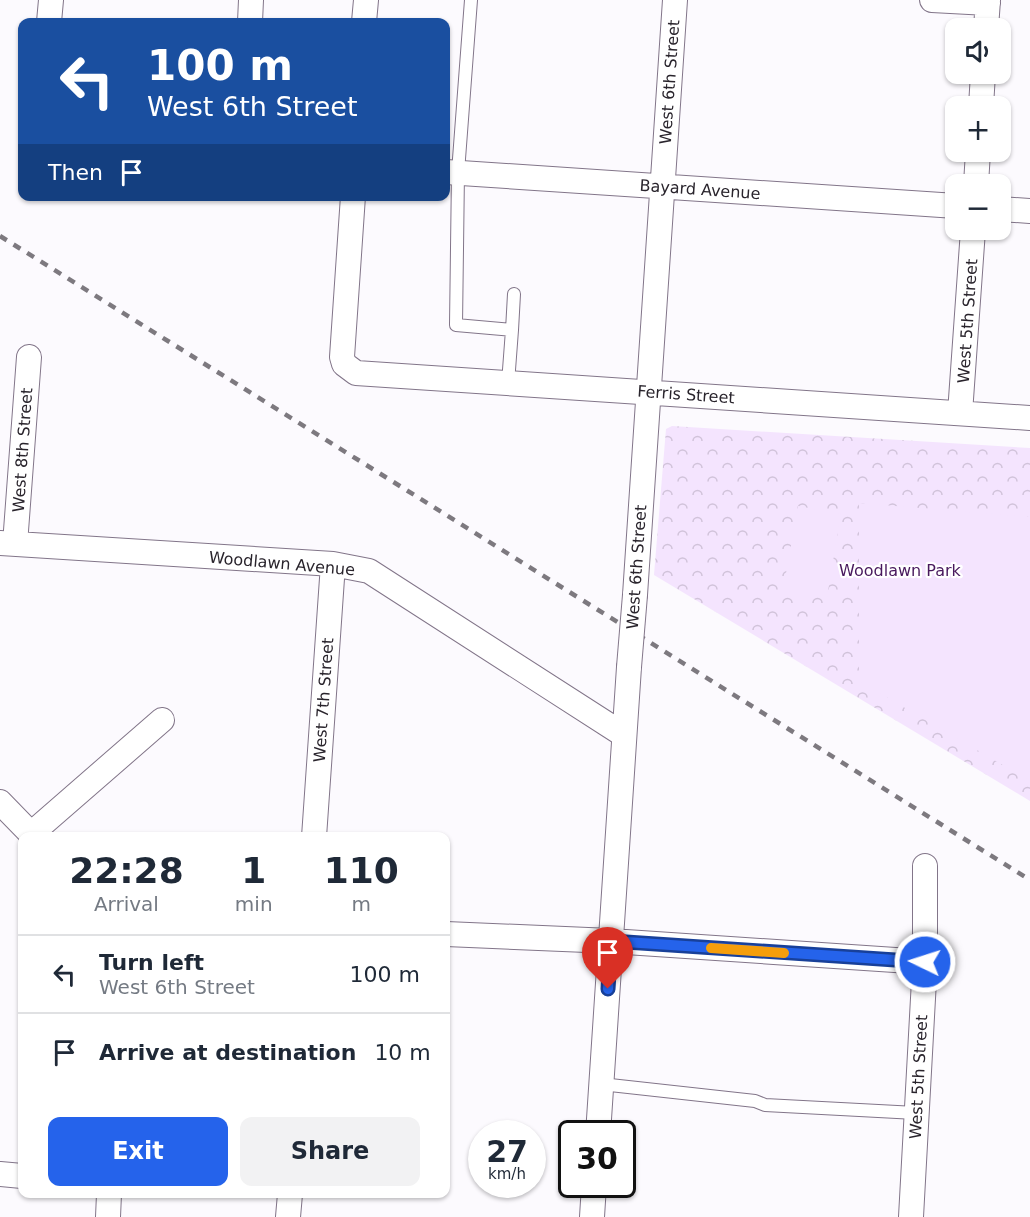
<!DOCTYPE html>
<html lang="en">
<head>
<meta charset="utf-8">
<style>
  body { margin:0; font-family:"DejaVu Sans",sans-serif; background:#f2f2f3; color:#1f2937; height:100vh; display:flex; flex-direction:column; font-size:22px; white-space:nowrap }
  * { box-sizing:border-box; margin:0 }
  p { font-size:20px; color:#747a83 }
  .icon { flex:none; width:33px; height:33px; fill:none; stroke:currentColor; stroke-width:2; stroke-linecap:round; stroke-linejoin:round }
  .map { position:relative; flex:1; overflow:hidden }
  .panel { position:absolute; left:18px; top:832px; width:432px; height:366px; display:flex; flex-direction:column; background:#fff; border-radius:12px; box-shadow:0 2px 4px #0004 }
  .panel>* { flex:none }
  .hud { position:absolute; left:18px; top:18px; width:432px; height:183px; border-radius:12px; box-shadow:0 2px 4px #0004; background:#1a4fa0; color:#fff; overflow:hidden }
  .tools { position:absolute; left:945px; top:18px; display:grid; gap:12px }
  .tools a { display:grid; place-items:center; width:66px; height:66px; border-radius:12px; background:#fff; box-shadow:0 2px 4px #0004; font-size:30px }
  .speed { position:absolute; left:468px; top:1120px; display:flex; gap:12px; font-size:30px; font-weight:700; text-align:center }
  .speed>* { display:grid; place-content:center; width:78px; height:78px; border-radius:50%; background:#fff; box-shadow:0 2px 4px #0004; line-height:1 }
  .speed small { font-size:15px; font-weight:400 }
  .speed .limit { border:3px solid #111; border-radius:9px; background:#fff; color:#111 }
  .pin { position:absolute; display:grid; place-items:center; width:51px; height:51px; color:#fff; margin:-62px -26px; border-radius:50% 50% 50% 0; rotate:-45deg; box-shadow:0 0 6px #0007 }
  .pin .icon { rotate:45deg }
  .me { position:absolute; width:66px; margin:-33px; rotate:274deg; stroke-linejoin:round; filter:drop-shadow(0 0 4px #0008) }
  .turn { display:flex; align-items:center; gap:21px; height:126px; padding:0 30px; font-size:27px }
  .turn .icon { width:78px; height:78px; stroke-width:2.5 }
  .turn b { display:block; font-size:42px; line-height:51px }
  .then { display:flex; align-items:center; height:57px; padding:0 30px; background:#0003; gap:12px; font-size:22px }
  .eta { display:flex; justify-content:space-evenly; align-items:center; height:102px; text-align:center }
  .eta b { font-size:36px; font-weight:700; line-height:42px }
  .action { display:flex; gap:12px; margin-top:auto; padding:12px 30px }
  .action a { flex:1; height:69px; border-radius:12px; background:#2563eb; color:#fff; font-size:24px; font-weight:700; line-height:69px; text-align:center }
  .action a+a { background:#f2f2f3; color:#1f2937 }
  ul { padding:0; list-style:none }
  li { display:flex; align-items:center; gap:18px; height:78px; padding:0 30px; border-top:2px solid #e0e1e3 }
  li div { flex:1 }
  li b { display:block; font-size:22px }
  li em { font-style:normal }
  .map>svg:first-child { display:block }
  .forest { fill:url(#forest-crowns) }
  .garden { fill:#f4e4fe }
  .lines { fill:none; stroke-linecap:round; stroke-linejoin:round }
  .lane-casing { stroke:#827589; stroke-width:14 }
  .street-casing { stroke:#827589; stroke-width:26 }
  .lane { stroke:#fff; stroke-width:12 }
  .street { stroke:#fff; stroke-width:24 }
  .rail { stroke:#7d797f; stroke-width:4.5; stroke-dasharray:8 8; stroke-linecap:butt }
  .street-bridge-casing { stroke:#827589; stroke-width:26; stroke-linecap:butt }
  .street-bridge { stroke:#fff; stroke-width:24 }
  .route-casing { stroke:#184099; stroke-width:15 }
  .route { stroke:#2563eb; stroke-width:10 }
  .slow { stroke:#f59e0b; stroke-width:10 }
  .labels { text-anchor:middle; stroke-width:4.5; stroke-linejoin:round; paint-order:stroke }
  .street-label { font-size:16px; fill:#29242c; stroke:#fff }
  .park-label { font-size:16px; fill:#48195d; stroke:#fff }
</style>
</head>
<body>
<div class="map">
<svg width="1030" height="1217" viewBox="0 0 1030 1217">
  <defs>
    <pattern id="forest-crowns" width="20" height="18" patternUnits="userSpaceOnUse" patternTransform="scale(1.5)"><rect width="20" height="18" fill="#f4e4fe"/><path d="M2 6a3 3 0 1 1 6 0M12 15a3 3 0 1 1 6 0" fill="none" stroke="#d1c3da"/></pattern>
  </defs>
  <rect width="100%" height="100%" fill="#fcfafe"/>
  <!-- forest -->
  <path class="forest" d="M672,426L1030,448V801L654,575L666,429Z"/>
  <!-- garden -->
  <path class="garden" d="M859,503L1030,517V781L859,681Z
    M798,506L841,514L827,597L783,590Z"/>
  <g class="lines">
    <!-- lane casing -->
    <g class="lane-casing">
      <path id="lane" d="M471,0L458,172L456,325L512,330L508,383
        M512,330L514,294
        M601,1084L755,1101L765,1105L916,1113"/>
    </g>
    <!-- street casing -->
    <g class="street-casing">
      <path id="street" d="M932,0L988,3
        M49,22L51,0
        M250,22L251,0
        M364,22L366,0
        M986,28L988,0
        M981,106L983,74
        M446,172L956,206
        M976,184L978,152
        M353,196L342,357L344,364L356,373L1030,418
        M1000,209L1030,211
        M960,413L973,230
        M0,543L333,564L369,571L624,735
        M15,544L29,357
        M635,595L675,0
        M0,802L34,837
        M31,834L162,720
        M314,837L333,564
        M446,934L611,941L925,962
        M598,1134L629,667
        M0,1174L22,1176
        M108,1217L109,1194
        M288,1217L290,1194
        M592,1217L594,1185
        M911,1217L925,962V866"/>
    </g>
    <!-- lane -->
    <use href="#lane" class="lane"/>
    <!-- street -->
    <use href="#street" class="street"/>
    <!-- rail -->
    <path class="rail" d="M0,236L1030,880"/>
    <!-- street-bridge casing -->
    <g class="street-bridge-casing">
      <path id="street-bridge" d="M629,667L635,595"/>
    </g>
    <!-- street-bridge -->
    <use href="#street-bridge" class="street-bridge"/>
  </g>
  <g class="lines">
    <!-- route casing -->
    <g class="route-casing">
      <path id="route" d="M608,989L611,941L925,962"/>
    </g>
    <!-- route -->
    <use href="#route" class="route"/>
    <!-- slow -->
    <path class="slow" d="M711,948L784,953"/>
  </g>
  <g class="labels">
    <!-- street labels -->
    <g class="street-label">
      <text transform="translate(669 82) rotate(-86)" y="6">West 6th Street</text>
      <text transform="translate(700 189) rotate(4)" y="6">Bayard Avenue</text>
      <text transform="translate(967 321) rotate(-86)" y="6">West 5th Street</text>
      <text transform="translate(686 394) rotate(4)" y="6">Ferris Street</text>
      <text transform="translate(22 450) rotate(-86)" y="6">West 8th Street</text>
      <text transform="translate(282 563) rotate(5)" y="6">Woodlawn Avenue</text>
      <text transform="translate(636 567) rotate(-86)" y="6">West 6th Street</text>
      <text transform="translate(323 700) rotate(-86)" y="6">West 7th Street</text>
      <text transform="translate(918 1077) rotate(-87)" y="6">West 5th Street</text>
    </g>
    <!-- park labels -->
    <g class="park-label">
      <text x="900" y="576">Woodlawn Park</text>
    </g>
  </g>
</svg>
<div class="tools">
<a><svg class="icon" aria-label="sound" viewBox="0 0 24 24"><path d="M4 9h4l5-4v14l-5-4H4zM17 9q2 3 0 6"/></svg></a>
<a>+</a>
<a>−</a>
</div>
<div class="speed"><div>27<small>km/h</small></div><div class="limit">30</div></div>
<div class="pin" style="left:608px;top:989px;background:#d93025"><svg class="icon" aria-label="arrive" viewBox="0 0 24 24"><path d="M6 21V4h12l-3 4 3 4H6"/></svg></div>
<svg class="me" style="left:925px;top:962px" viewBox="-20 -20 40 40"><circle r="17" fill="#2563eb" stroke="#fff" stroke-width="3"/><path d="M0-11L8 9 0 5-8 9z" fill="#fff"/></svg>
<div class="hud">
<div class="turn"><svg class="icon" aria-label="left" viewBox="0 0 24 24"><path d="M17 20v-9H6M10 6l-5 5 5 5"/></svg><div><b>100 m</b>West 6th Street</div></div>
<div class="then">Then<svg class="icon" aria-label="arrive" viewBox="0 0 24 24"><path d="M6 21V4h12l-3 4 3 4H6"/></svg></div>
</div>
<section class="panel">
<div class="eta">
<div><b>22:28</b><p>Arrival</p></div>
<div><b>1</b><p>min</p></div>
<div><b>110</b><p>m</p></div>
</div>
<ul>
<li><svg class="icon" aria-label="left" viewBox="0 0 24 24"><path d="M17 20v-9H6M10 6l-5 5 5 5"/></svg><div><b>Turn left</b><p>West 6th Street</p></div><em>100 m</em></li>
<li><svg class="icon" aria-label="arrive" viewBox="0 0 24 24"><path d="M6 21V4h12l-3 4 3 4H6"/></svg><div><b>Arrive at destination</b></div><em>10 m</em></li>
</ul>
<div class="action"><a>Exit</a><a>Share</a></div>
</section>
</div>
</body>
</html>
